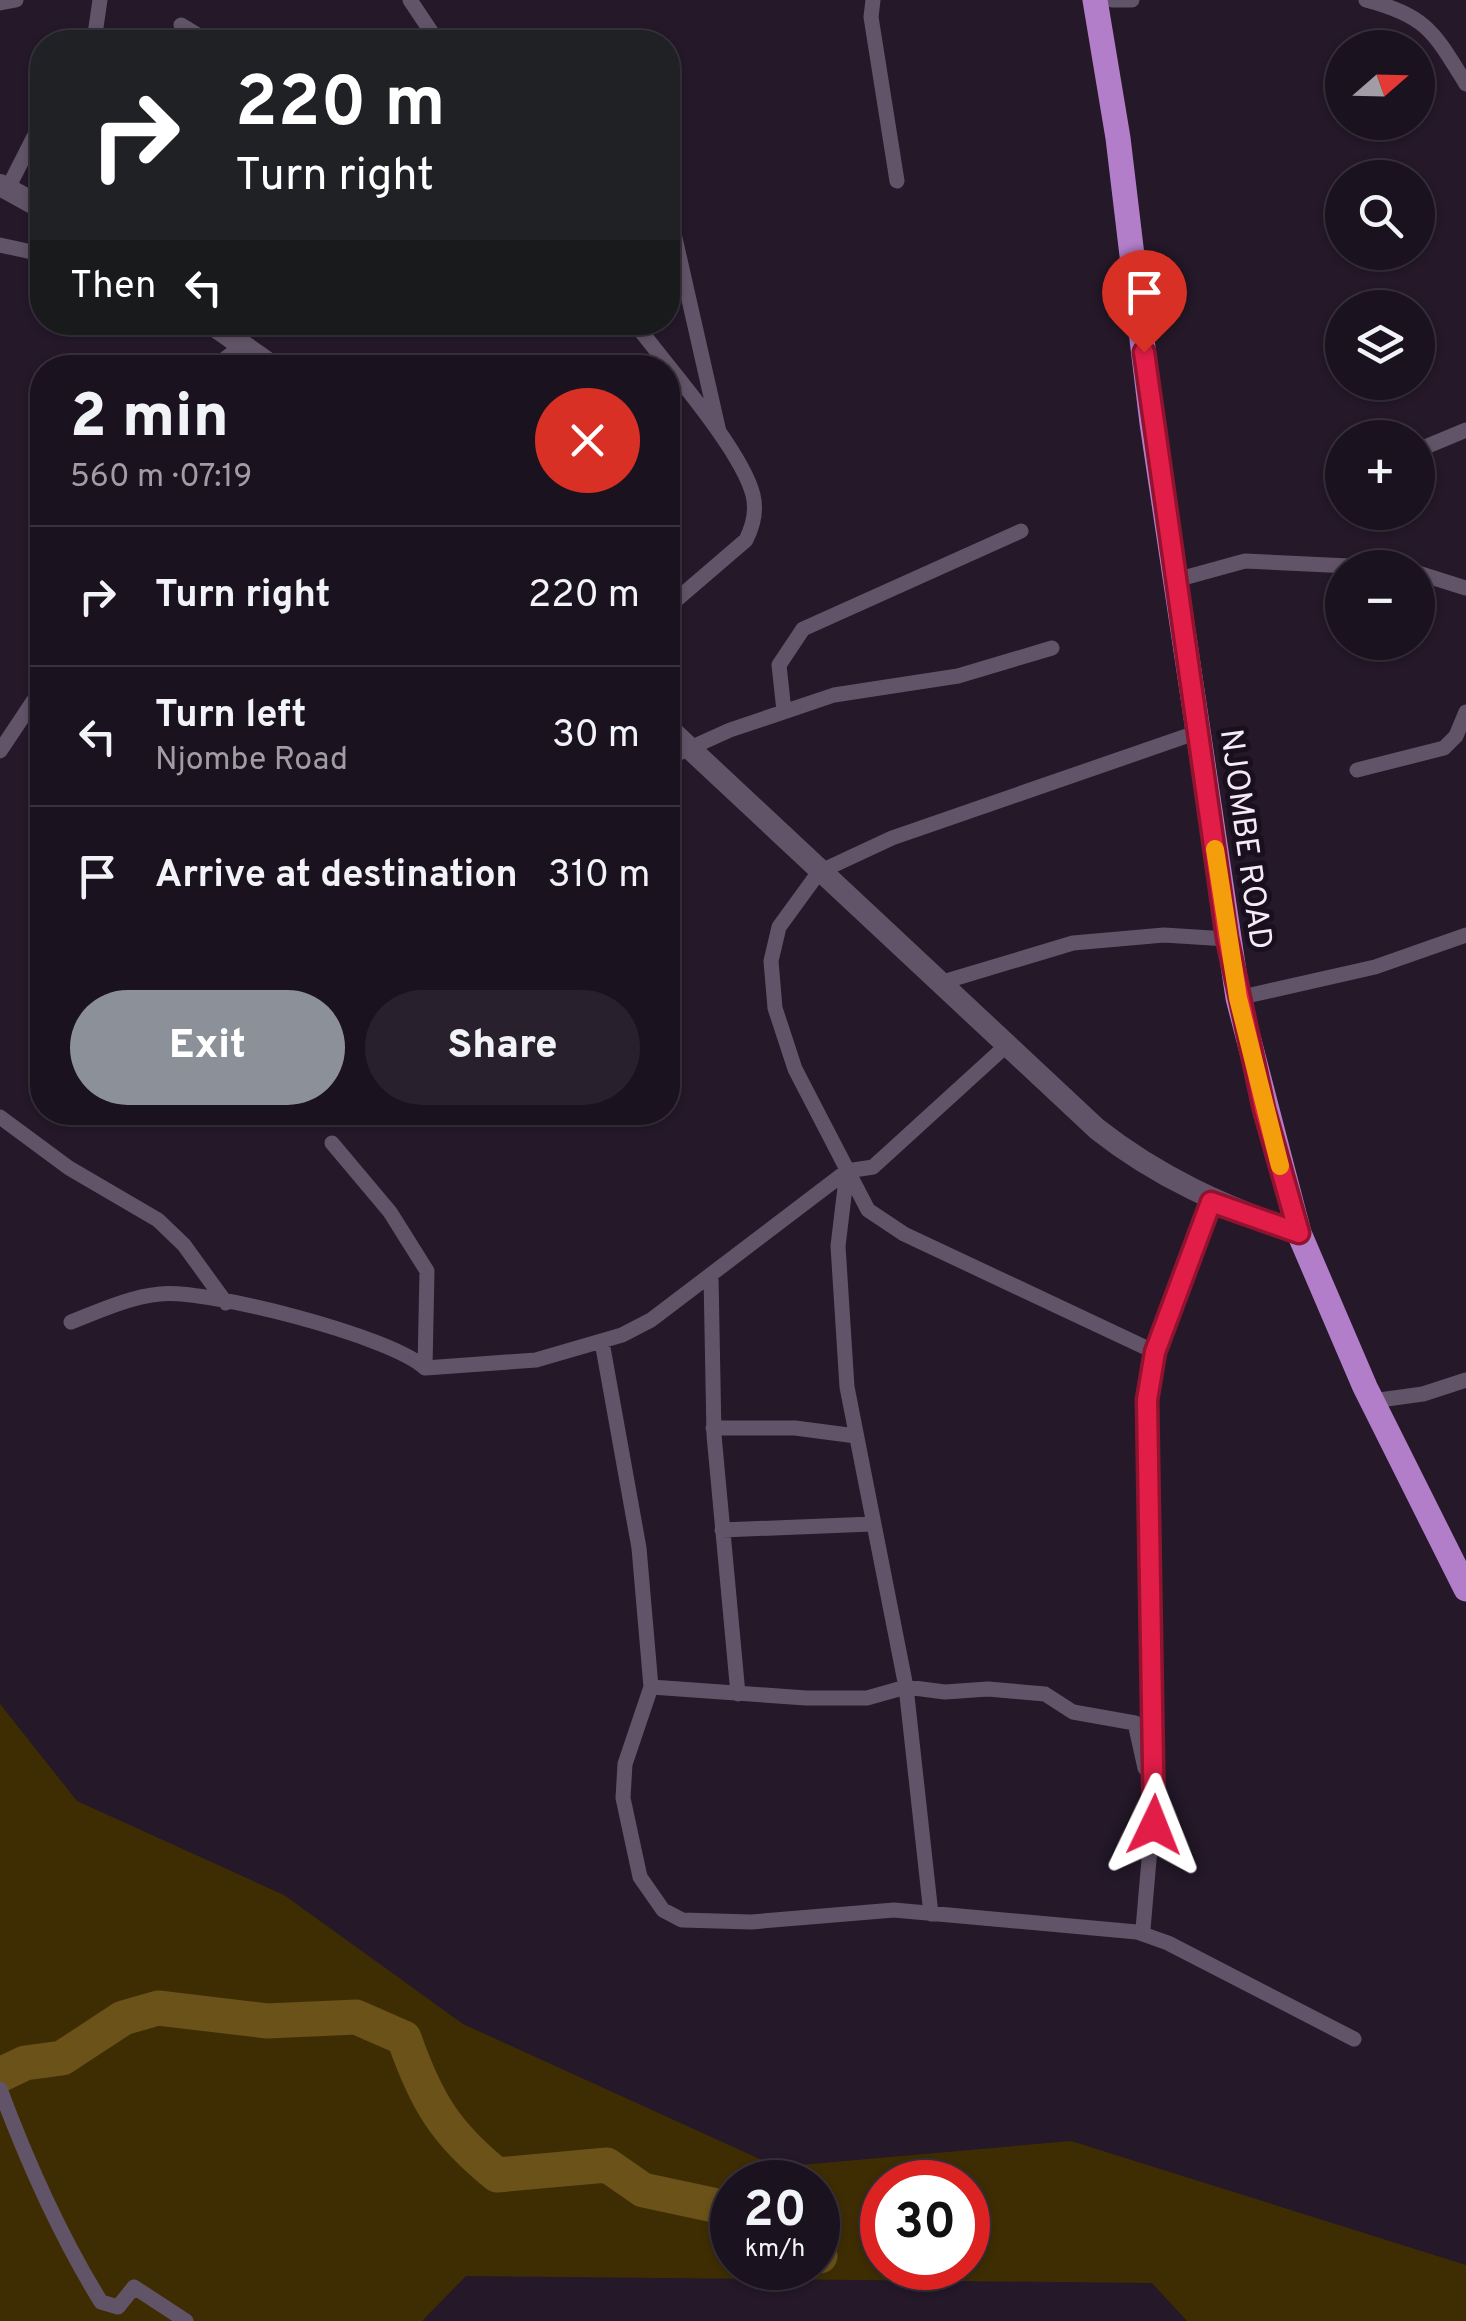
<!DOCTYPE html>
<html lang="en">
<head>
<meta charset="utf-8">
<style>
  body { margin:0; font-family:Overpass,sans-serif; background:#28202c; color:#f1f3f6; height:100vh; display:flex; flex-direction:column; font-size:38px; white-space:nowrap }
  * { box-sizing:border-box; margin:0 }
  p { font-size:32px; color:#a09ea4 }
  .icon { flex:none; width:55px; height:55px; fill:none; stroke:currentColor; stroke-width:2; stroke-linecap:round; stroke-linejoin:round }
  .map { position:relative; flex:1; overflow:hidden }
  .details { position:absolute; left:30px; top:355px; width:650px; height:770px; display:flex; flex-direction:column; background:#1b121f; border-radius:40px; box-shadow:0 2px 8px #0004,0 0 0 2px #39323d }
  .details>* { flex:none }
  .guide { position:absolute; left:30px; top:30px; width:650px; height:305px; border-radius:40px; box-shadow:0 2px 8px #0004,0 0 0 2px #39323d; background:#202124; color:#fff; overflow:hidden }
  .needle { width:65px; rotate:70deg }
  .buttons { position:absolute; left:1325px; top:30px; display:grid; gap:20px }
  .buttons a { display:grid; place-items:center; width:110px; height:110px; border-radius:50%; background:#1b121f; box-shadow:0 2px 8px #0004,0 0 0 2px #39323d; font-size:50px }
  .speed { position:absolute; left:710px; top:2160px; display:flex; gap:20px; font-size:50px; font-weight:700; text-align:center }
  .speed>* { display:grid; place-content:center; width:130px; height:130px; border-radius:50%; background:#1b121f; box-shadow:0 2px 8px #0004,0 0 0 2px #39323d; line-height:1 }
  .speed small { font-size:25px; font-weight:400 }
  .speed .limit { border:15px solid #d22; background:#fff; color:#111 }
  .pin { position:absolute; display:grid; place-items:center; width:85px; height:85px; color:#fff; margin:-102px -42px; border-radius:50% 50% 50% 0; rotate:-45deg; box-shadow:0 0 10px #0007 }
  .pin .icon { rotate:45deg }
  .me { position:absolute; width:110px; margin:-55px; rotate:2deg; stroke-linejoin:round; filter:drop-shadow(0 0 8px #0008) }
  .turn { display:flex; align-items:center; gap:35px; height:210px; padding:0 40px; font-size:45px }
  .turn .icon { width:130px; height:130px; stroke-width:2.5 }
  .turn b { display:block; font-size:70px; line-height:85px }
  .then { display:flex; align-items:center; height:95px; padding:0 40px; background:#0003; gap:20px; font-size:38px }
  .round { display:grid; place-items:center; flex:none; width:105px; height:105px; border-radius:52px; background:#28202c }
  .headline { display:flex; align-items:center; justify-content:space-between; height:170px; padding:0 40px }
  h1 { font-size:60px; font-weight:800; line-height:75px }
  .button { display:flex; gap:20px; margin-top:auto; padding:20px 40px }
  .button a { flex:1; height:115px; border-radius:60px; background:#8c9099; color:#fff; font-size:40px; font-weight:800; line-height:115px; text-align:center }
  .button a+a { background:#28202c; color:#f1f3f6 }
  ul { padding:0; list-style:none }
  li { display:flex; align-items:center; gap:30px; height:140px; padding:0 40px; border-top:2px solid #39323d }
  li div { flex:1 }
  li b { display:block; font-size:38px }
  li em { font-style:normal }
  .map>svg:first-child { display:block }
  .green { fill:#3e2d03; fill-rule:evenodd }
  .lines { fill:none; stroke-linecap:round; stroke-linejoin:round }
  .river { stroke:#6a5218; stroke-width:35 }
  .minor { stroke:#625468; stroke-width:15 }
  .secondary { stroke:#625468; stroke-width:22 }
  .trunk { stroke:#b37ec9; stroke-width:25 }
  .route-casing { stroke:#92132f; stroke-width:25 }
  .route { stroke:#e11d48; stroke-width:18 }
  .slow { stroke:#f59e0b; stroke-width:18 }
  .labels { text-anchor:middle; stroke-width:10; stroke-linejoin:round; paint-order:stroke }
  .street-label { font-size:32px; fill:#f3ebf6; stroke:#1a0f1f }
</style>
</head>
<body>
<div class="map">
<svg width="1466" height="2321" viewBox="0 0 1466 2321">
  <rect width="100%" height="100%" fill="#241829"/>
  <!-- green -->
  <path class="green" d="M0,1704L77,1801L284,1895L463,2024L777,2167L1071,2141L1466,2265V2321H1187L1152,2283L466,2276L422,2321H0ZM732,2182H818V2268H732ZM882,2182H968V2268H882Z"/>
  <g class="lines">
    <!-- river -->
    <path class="river" d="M0,2075L25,2063L62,2058L123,2018L158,2008L267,2021L356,2017L404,2038C426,2101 445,2133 497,2175L607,2165L643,2190L732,2209
      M818,2250L820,2256"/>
    <!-- minor -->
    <path class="minor" d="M410,0L438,42
      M873,0L871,17L897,181
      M1112,0H1132
      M1366,0C1427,16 1434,32 1466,84
      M0,3L16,0
      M181,25L209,42
      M88,42L95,34L100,0
      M8,188L42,121
      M668,207L719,432
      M0,245L32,252L42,249
      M634,322C665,364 741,448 753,495C757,511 753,526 746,540L668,607
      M213,368L243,345
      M1418,450L1466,430
      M1418,573L1466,588
      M1176,580L1245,561L1392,568
      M784,711L779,665L803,629L1021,531
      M0,751L42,688
      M668,758L730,730L834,695L958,676L1052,648
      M1357,770L1444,748L1456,736L1466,712
      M943,982L1073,943L1164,935L1227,939
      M1238,998L1375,967L1466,935
      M0,1117L69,1168L158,1220L184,1245L226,1303
      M332,1143L390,1212L427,1271L425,1368
      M711,1276L714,1435L738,1694
      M71,1322C99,1311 129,1297 160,1294C207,1289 391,1336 425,1368L536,1360L622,1335L651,1320L847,1171
      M602,1342L639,1548L651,1687L625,1764L623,1798L640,1877L663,1910L682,1920L751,1922L894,1910L1137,1932L1143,1929L1156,1779L1145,1479L1147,1401L1155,1352L1211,1202
      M1155,1352L904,1234L868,1210L795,1069L775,1008L771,961L779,927L819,872L892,838L1198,732
      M1372,1401L1423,1394L1466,1380
      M713,1428H795L856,1436
      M722,1530L872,1524
      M651,1687L806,1698H867L906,1687L945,1692L988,1689L1045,1694L1073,1712L1135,1723L1145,1768L1156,1779
      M931,1914L906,1687L847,1387L838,1246L847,1171L873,1167L1008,1044
      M1137,1932L1168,1943L1354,2039
      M0,2089C28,2164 59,2234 101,2302L118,2307L134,2287L186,2321"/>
    <!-- secondary -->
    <path class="secondary" d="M0,185L42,208
      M209,322L275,368
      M668,728L1097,1129C1159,1178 1224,1206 1299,1233"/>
    <!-- trunk -->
    <path class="trunk" d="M1095,0L1118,138L1152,423L1238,998L1299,1233L1365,1387L1466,1589"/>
  </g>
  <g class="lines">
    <!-- route casing -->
    <g class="route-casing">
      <path id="route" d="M1144,352L1227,938L1264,1109L1299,1233L1211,1202L1155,1352L1147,1400L1154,1825"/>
    </g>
    <!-- route -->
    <use href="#route" class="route"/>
    <!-- slow -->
    <path class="slow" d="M1215,849L1238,998L1280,1166"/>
  </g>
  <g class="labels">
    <!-- street labels -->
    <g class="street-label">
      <text transform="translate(1247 839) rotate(82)" y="11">NJOMBE ROAD</text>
    </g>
  </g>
</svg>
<div class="buttons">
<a><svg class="needle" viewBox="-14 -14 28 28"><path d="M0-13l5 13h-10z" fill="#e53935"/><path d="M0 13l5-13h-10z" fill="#a09ea4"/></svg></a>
<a><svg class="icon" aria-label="search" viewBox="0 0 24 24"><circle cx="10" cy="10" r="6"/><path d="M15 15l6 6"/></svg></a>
<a><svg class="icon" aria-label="layers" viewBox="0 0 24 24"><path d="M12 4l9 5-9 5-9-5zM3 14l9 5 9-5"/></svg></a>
<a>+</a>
<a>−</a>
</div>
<div class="speed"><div>20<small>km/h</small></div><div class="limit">30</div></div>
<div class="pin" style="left:1144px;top:352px;background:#d93025"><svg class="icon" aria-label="arrive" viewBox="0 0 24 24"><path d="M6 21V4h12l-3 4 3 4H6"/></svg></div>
<svg class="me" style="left:1154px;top:1825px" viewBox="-20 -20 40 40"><path d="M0-17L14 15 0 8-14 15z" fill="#e11d48" stroke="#fff" stroke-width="4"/></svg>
<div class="guide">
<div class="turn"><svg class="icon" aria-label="right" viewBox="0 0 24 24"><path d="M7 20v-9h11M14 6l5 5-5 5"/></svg><div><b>220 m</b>Turn right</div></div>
<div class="then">Then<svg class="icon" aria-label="left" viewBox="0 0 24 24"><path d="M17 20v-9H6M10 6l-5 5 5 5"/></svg></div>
</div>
<section class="details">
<div class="headline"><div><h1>2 min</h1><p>560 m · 07:19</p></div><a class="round" style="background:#d93025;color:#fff"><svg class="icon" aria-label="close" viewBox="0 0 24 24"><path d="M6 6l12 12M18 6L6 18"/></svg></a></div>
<ul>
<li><svg class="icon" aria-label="right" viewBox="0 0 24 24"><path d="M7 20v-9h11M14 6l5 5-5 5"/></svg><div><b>Turn right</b></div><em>220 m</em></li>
<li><svg class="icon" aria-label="left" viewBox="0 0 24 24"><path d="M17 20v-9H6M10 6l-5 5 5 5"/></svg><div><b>Turn left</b><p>Njombe Road</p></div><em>30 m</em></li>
<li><svg class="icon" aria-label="arrive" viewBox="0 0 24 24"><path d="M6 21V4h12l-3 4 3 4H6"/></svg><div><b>Arrive at destination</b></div><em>310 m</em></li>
</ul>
<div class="button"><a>Exit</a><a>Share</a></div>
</section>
</div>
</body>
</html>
